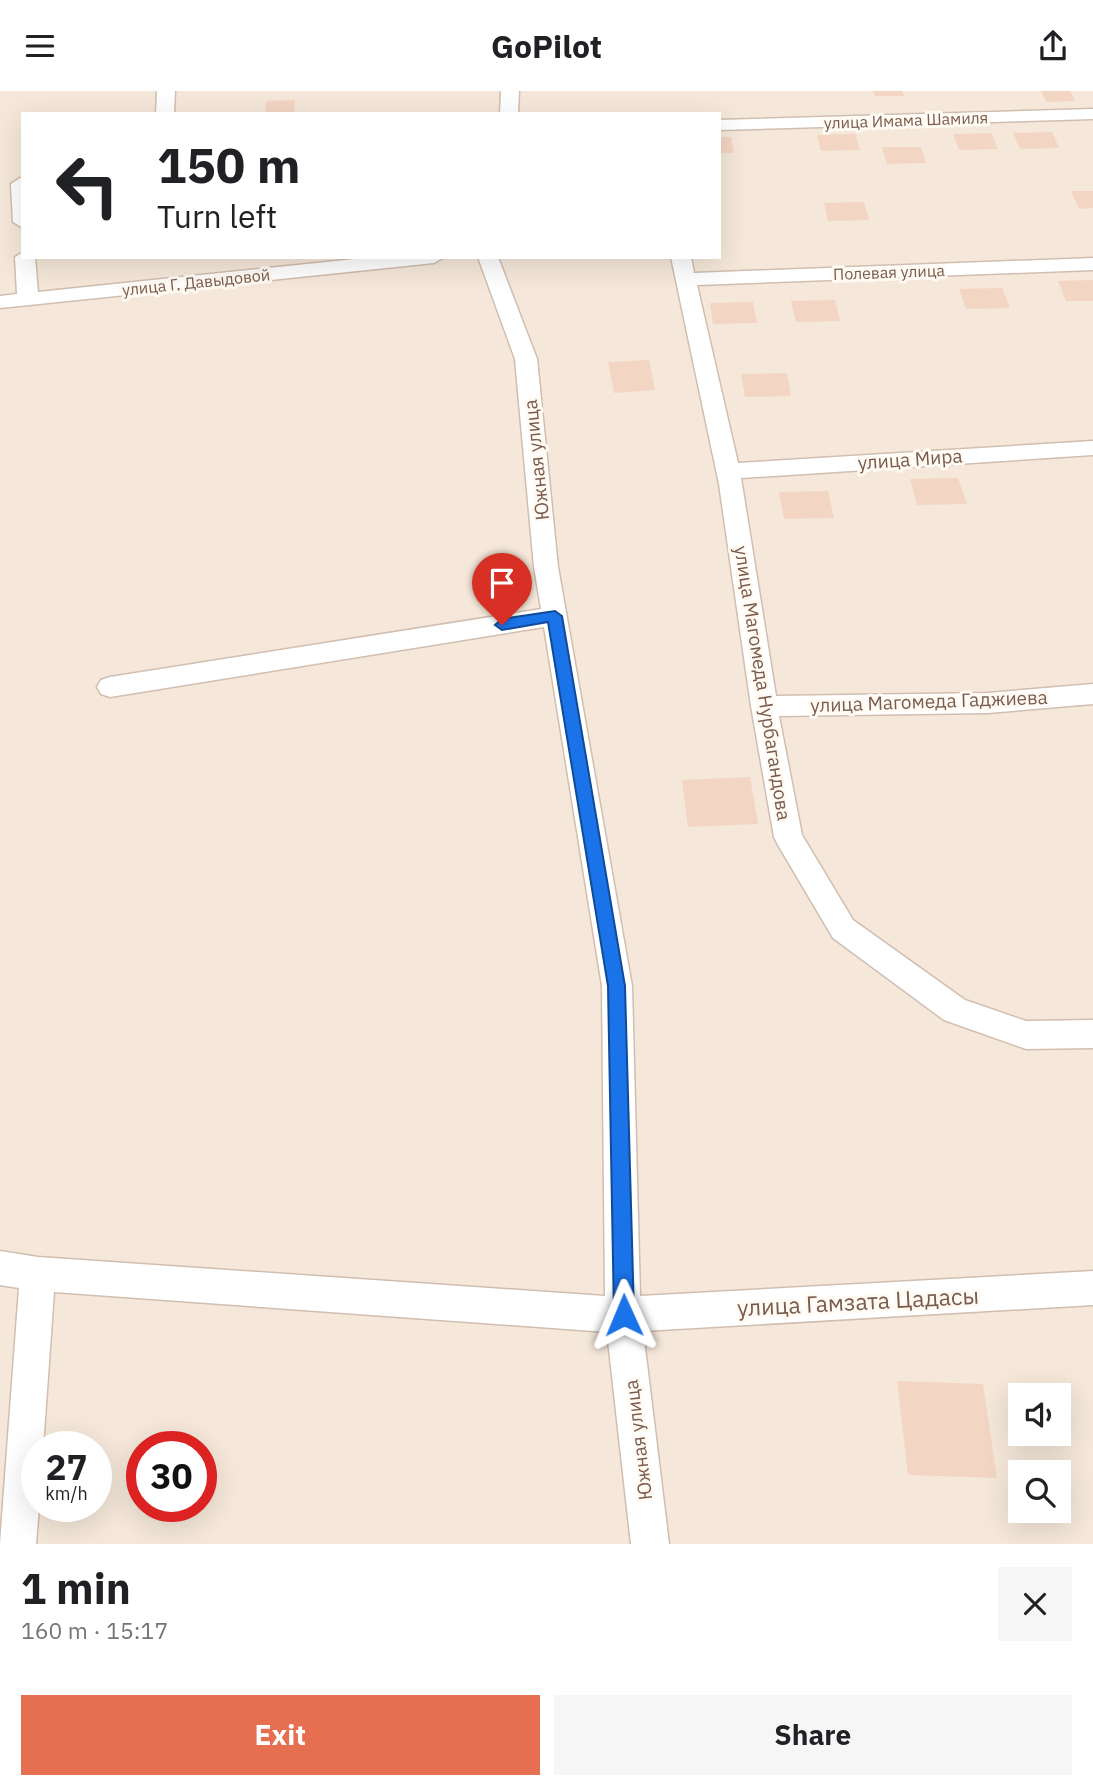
<!DOCTYPE html>
<html lang="en">
<head>
<meta charset="utf-8">
<style>
  body { margin:0; font-family:"IBM Plex Sans",sans-serif; background:#f6f6f6; color:#202124; height:100vh; display:flex; flex-direction:column; font-size:26px; white-space:nowrap }
  * { box-sizing:border-box; margin:0 }
  p { font-size:23px; color:#757577 }
  .icon { flex:none; width:38px; height:38px; fill:none; stroke:currentColor; stroke-width:2; stroke-linecap:round; stroke-linejoin:round }
  .map { position:relative; height:1453px; overflow:hidden }
  .details { display:flex; flex-direction:column; background:#fff; flex:1 }
  .details>* { flex:none }
  .top-card { position:absolute; left:21px; top:21px; width:700px; height:147px; border-radius:0px; box-shadow:0 7px 28px #0002; background:#fff; color:#202124; overflow:hidden }
  .tools { position:absolute; left:1008px; top:1292px; display:grid; gap:14px }
  .tools a { display:grid; place-items:center; width:63px; height:63px; border-radius:0px; background:#fff; box-shadow:0 7px 28px #0002; font-size:35px }
  .speed { position:absolute; left:21px; top:1340px; display:flex; gap:14px; font-size:35px; font-weight:700; text-align:center }
  .speed>* { display:grid; place-content:center; width:91px; height:91px; border-radius:50%; background:#fff; box-shadow:0 7px 28px #0002; line-height:1 }
  .speed small { font-size:18px; font-weight:400 }
  .speed .limit { border:10px solid #d22; background:#fff; color:#111 }
  .pin { position:absolute; display:grid; place-items:center; width:60px; height:60px; color:#fff; margin:-72px -30px; border-radius:50% 50% 50% 0; rotate:-45deg; box-shadow:0 0 7px #0007 }
  .pin .icon { rotate:45deg }
  .me { position:absolute; width:77px; margin:-38px; rotate:359deg; stroke-linejoin:round; filter:drop-shadow(0 0 5px #0008) }
  .turn { display:flex; align-items:center; gap:24px; height:147px; padding:0 21px; font-size:32px }
  .turn .icon { width:91px; height:91px; stroke-width:2.5 }
  .turn b { display:block; font-size:49px; line-height:60px }
  .round { display:grid; place-items:center; flex:none; width:74px; height:74px; border-radius:0px; background:#f6f6f6 }
  .overview { display:flex; align-items:center; justify-content:space-between; height:119px; padding:0 21px }
  h1 { font-size:42px; font-weight:700; line-height:52px }
  .action { display:flex; gap:14px; margin-top:auto; padding:14px 21px }
  .action a { flex:1; height:80px; border-radius:0px; background:#e76f51; color:#fff; font-size:28px; font-weight:700; line-height:80px; text-align:center }
  .action a+a { background:#f6f6f6; color:#202124 }
  header { display:flex; justify-content:space-between; align-items:center; height:91px; padding:0 21px; background:#fff; font-size:32px; font-weight:700 }
  .map>svg:first-child { display:block }
  .residential { fill:#f5e8da; fill-rule:evenodd }
  .building { fill:#f3d5c3 }
  .lines { fill:none; stroke-linecap:round; stroke-linejoin:round }
  .minor-casing { stroke:#d1beb0; stroke-width:3 }
  .minor { fill:#fff; fill-rule:evenodd }
  .route { fill:#1a73e8; stroke:#114b97; stroke-width:2 }
  .labels { text-anchor:middle; stroke-width:6; stroke-linejoin:round; paint-order:stroke }
  .far-street-label { font-size:16px; fill:#7a5c4d; stroke:#fffaf3 }
  .street-label { font-size:19px; fill:#7a5c4d; stroke:#fffaf3 }
  .near-street-label { font-size:23px; fill:#7a5c4d; stroke:#fffaf3 }
</style>
</head>
<body>
<header><svg class="icon" aria-label="menu" viewBox="0 0 24 24"><path d="M4 6h16M4 12h16M4 18h16"/></svg>GoPilot<svg class="icon" aria-label="share" viewBox="0 0 24 24"><path d="M12 15V3M7 8l5-5 5 5M5 13v7h14v-7"/></svg></header>
<div class="map">
<svg width="1093" height="1453" viewBox="0 0 1093 1453">
  <rect width="100%" height="100%" fill="#fdf6ec"/>
  <!-- residential -->
  <path class="residential" d="M0,0H1093V1453H0ZM23,23H719V166H23ZM1020,1304H1059V1342H1020ZM37,1356H96V1416H37ZM142,1356H201V1416H142ZM1020,1381H1059V1419H1020Z"/>
  <!-- building -->
  <path class="building" d="M873,0H902L904,5H875Z
    M1041,0H1070L1075,10L1046,11Z
    M295,9L294,23H265L266,10Z
    M1052,41L1059,57L1020,58L1013,42Z
    M991,42L998,58L959,59L953,43Z
    M855,43L860,59L821,60L817,44Z
    M719,46H731L734,62H719Z
    M882,56H921L926,72L887,73Z
    M1071,100H1093V117L1079,118Z
    M864,111L869,129L828,130L824,112Z
    M1093,189V210H1066L1058,190Z
    M1002,197L1010,217L966,218L959,198Z
    M835,209L840,230L796,231L791,210Z
    M753,211L757,232L713,233L710,212Z
    M649,269L655,299L614,302L608,271Z
    M787,282L791,305L745,306L741,283Z
    M958,387L967,413L917,414L910,388Z
    M828,400L834,427L784,428L779,401Z
    M750,686L758,733L688,736L682,689Z
    M897,1290L983,1293L997,1387L908,1384Z"/>
  <g class="lines">
    <!-- minor casing -->
    <g class="minor-casing">
      <path id="minor" d="M157,0H175L174,23H156Z
        M501,0H519L518,23H500Z
        M1093,18V28L719,39V29Z
        M20,87L23,88V137L13,131L11,93Z
        M23,161V166H35L38,201L374,166H444L434,172L0,217V205L17,203L15,166Z
        M478,166H498L537,268L558,476L632,895L640,1205L1093,1180V1214L643,1240L669,1453H631L607,1241L54,1201L43,1356H37V1416H39L36,1453H0L19,1197L0,1194V1160L38,1166L605,1205L602,895L544,536L110,606L101,603L97,596L101,589L110,586L541,518L534,476L515,268Z
        M671,166H691L694,182L1093,167V179L697,194L738,372L1093,350V364L741,387L776,605L988,602L1093,593V613L988,622L779,625L802,744L853,829L965,909L1026,930L1093,929V957L1026,958L944,929L833,847L778,754L774,746L751,615L719,393Z"/>
    </g>
    <!-- minor -->
    <use href="#minor" class="minor"/>
  </g>
  <!-- route -->
  <path class="route" d="M555,520L562,525L625,895L634,1224L631,1232L624,1234L616,1232L614,1224L608,895L548,531L502,539L495,534L502,528Z"/>
  <g class="labels">
    <!-- far-street labels -->
    <g class="far-street-label">
      <text transform="translate(906 29) rotate(-2)" y="6">улица Имама Шамиля</text>
      <text transform="translate(889 181) rotate(-2)" y="6">Полевая улица</text>
      <text transform="translate(196 191) rotate(-6)" y="6">улица Г. Давыдовой</text>
    </g>
    <!-- street labels -->
    <g class="street-label">
      <text transform="translate(910 368) rotate(-4)" y="7">улица Мира</text>
      <text transform="translate(536 369) rotate(-96)" y="7">Южная улица</text>
      <text transform="translate(763 592) rotate(81)" y="7">улица Магомеда Нурбагандова</text>
      <text transform="translate(929 610) rotate(-2)" y="7">улица Магомеда Гаджиева</text>
      <text transform="translate(638 1349) rotate(-97)" y="7">Южная улица</text>
    </g>
    <!-- near-street labels -->
    <g class="near-street-label">
      <text transform="translate(858 1211) rotate(-3)" y="8">улица Гамзата Цадасы</text>
    </g>
  </g>
</svg>
<div class="tools">
<a><svg class="icon" aria-label="sound" viewBox="0 0 24 24"><path d="M4 9h4l5-4v14l-5-4H4zM17 9q2 3 0 6"/></svg></a>
<a><svg class="icon" aria-label="search" viewBox="0 0 24 24"><circle cx="10" cy="10" r="6"/><path d="M15 15l6 6"/></svg></a>
</div>
<div class="speed"><div>27<small>km/h</small></div><div class="limit">30</div></div>
<div class="pin" style="left:502px;top:534px;background:#d93025"><svg class="icon" aria-label="arrive" viewBox="0 0 24 24"><path d="M6 21V4h12l-3 4 3 4H6"/></svg></div>
<svg class="me" style="left:624px;top:1224px" viewBox="-20 -20 40 40"><path d="M0-17L14 15 0 8-14 15z" fill="#1a73e8" stroke="#fff" stroke-width="4"/></svg>
<div class="top-card">
<div class="turn"><svg class="icon" aria-label="left" viewBox="0 0 24 24"><path d="M17 20v-9H6M10 6l-5 5 5 5"/></svg><div><b>150 m</b>Turn left</div></div>
</div>
</div>
<section class="details">
<div class="overview"><div><h1>1 min</h1><p>160 m · 15:17</p></div><a class="round"><svg class="icon" aria-label="close" viewBox="0 0 24 24"><path d="M6 6l12 12M18 6L6 18"/></svg></a></div>
<div class="action"><a>Exit</a><a>Share</a></div>
</section>
</body>
</html>
